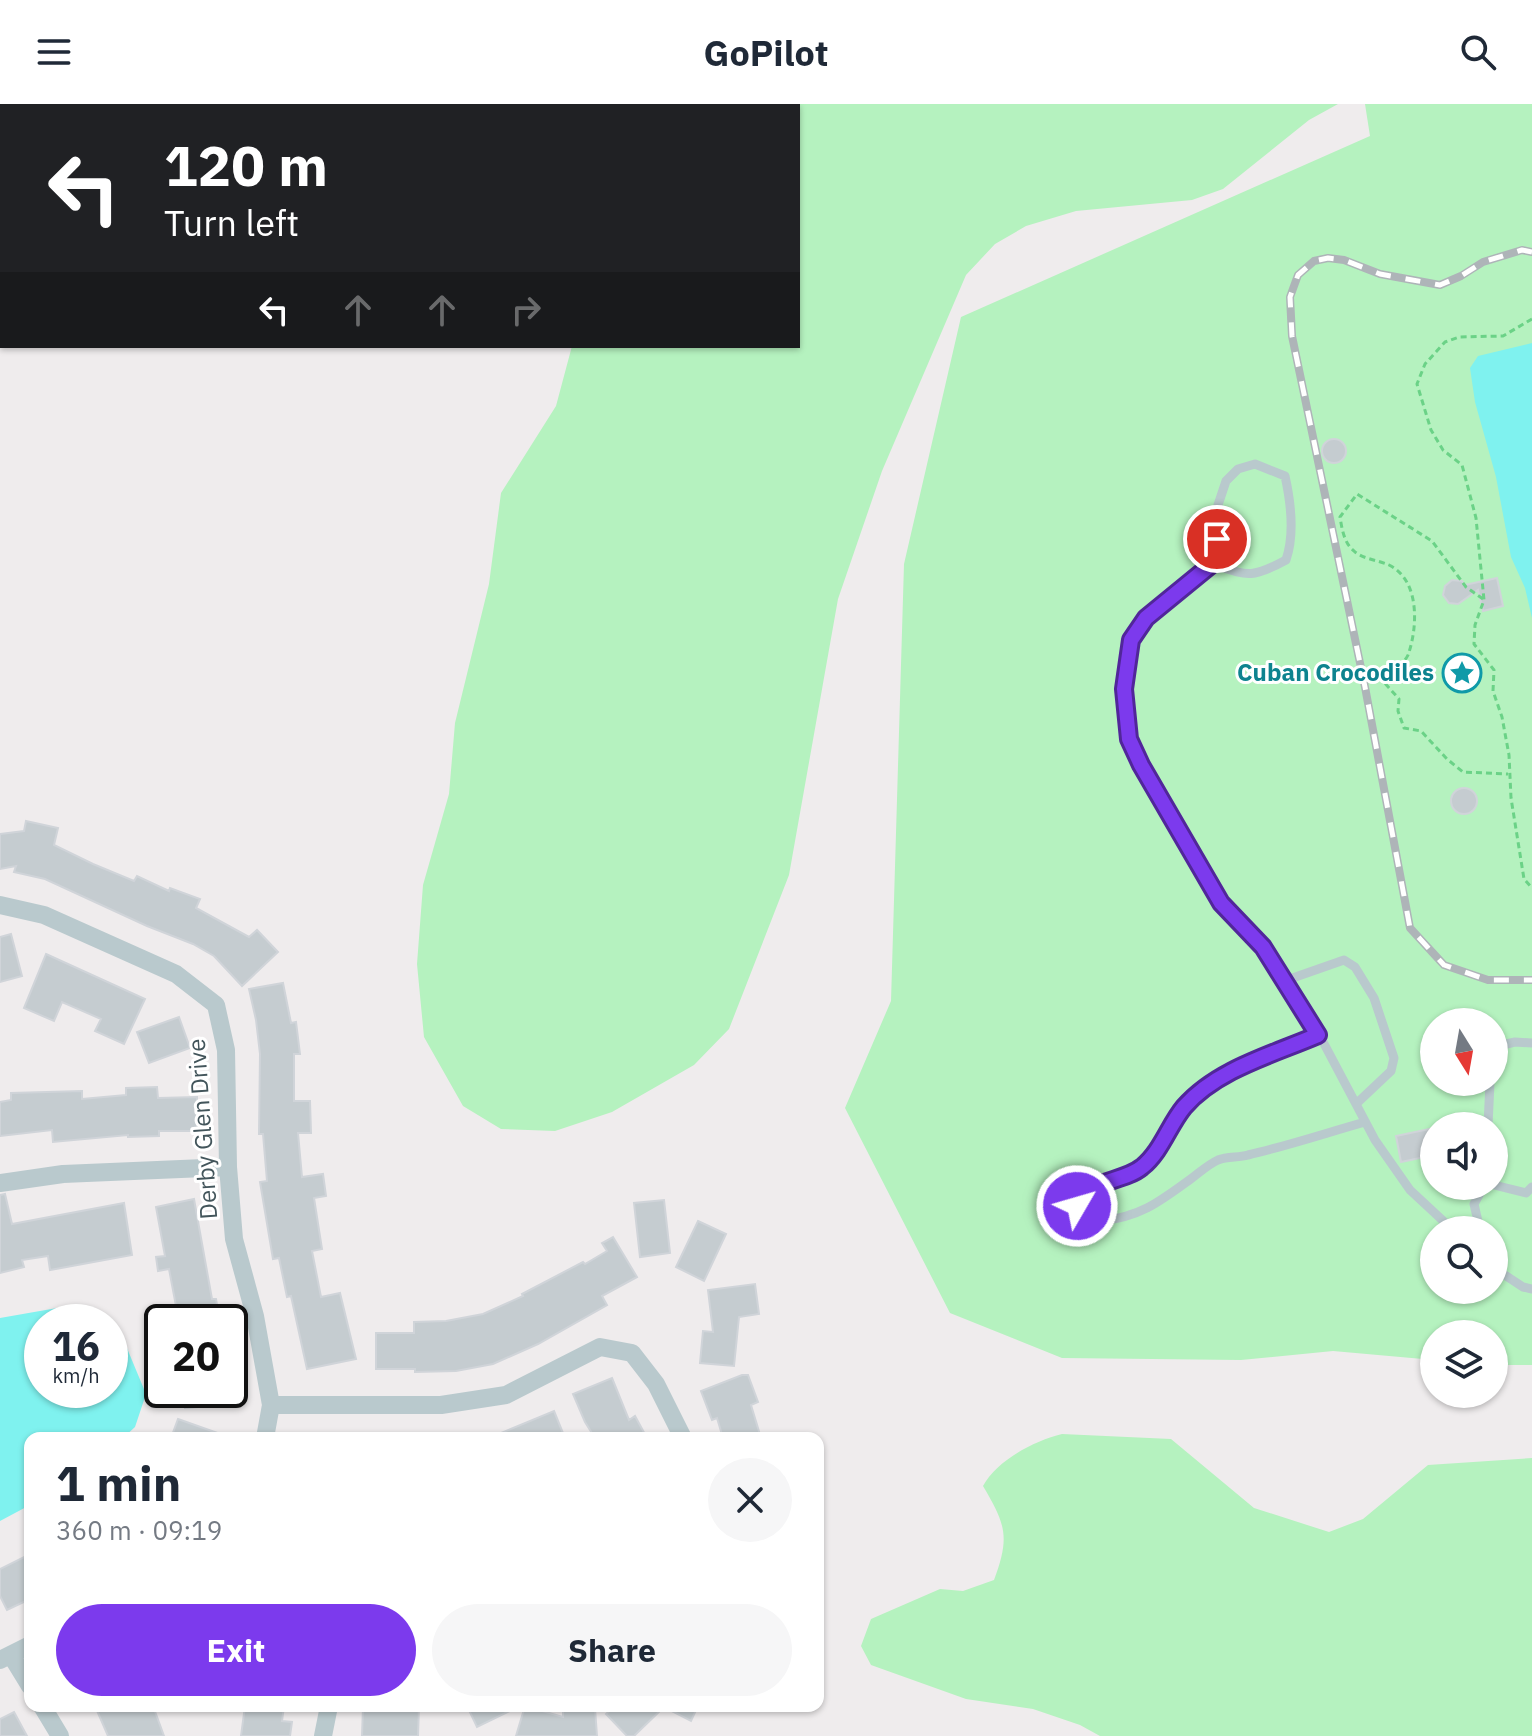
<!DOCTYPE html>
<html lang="en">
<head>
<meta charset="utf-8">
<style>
  body { margin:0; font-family:"IBM Plex Sans",sans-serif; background:#f6f6f7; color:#1f2937; height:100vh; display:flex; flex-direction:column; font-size:30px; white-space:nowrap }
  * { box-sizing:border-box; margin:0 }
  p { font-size:26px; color:#747a83 }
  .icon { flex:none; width:44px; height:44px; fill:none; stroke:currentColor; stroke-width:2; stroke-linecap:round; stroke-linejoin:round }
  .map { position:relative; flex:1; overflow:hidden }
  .side { position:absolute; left:24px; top:1328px; width:800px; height:280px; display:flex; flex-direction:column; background:#fff; border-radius:16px; box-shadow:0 2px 6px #0004 }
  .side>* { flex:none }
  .guide { position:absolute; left:0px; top:0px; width:800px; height:244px; box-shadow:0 2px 6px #0004; background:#202124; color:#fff; overflow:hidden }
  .needle { width:52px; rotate:169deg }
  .controls { position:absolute; left:1420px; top:904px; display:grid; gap:16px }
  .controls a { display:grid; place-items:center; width:88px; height:88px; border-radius:50%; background:#fff; box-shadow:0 2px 6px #0004; font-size:40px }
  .speed { position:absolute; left:24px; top:1200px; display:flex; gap:16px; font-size:40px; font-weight:700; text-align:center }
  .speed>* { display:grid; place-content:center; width:104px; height:104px; border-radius:50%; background:#fff; box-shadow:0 2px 6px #0004; line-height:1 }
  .speed small { font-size:20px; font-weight:400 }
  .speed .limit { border:4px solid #111; border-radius:12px; background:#fff; color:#111 }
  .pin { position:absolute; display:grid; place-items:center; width:68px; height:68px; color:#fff; margin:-34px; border:4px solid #fff; border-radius:50%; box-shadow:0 2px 8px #0007 }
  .me { position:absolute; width:88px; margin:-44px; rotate:52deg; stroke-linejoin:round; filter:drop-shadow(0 0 6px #0008) }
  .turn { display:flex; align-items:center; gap:28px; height:168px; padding:0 32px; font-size:36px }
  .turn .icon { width:104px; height:104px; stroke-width:2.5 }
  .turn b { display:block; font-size:56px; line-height:68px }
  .lanes { display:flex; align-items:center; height:76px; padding:0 32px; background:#0003; justify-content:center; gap:40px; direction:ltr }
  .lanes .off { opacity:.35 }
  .round { display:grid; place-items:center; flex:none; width:84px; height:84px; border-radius:42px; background:#f6f6f7 }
  .headline { display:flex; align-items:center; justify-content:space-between; height:136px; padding:0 32px }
  h1 { font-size:48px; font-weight:700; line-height:60px }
  .button { display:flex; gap:16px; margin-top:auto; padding:16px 32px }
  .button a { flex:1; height:92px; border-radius:48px; background:#7c3aed; color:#fff; font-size:32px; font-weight:700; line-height:92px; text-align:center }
  .button a+a { background:#f6f6f7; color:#1f2937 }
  header { display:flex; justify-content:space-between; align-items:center; height:104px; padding:0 32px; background:#fff; font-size:36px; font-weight:700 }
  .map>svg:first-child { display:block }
  .green { fill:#b5f2bf; fill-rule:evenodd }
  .water { fill:#7ff2ef }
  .building { fill:#c5ccd0; stroke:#d0d4d9; stroke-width:2 }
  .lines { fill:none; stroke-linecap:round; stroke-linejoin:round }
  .path { stroke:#6bd287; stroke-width:3; stroke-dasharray:6 4; stroke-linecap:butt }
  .service { stroke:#b9c9cd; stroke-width:9 }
  .minor { stroke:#b9c9cd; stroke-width:18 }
  .rail-casing { stroke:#aeb4b8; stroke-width:8 }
  .rail { stroke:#fff; stroke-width:5; stroke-dasharray:15; stroke-linecap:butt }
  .route-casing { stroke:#51269a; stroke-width:20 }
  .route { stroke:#7c3aed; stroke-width:14 }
  .labels { text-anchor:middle; stroke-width:6; stroke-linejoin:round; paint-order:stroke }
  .culture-label { font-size:24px; font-weight:bold; fill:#0d838f; stroke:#fff; text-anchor:end }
  .street-label { font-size:24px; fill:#43555b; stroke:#fff }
</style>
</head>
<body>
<header><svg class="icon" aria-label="menu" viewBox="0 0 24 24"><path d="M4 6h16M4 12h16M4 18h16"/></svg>GoPilot<svg class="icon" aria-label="search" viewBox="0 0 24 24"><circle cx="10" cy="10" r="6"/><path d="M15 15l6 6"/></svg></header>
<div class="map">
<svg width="1532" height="1632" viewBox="0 0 1532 1632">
  <rect width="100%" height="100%" fill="#efeced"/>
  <!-- green -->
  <path class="green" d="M0,0H1338L1309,16L1223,85L1192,96L1076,107L1026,122L995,140L966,171L882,367L838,495L789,771L729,925L694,961L612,1008L555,1027L501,1025L463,1002L424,933L417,860L423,781L449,690L455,619L489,480L501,389L556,302L572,242H798V2H2L0,36Z
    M1365,0H1532V1261H1494V1230H1434V1256L1333,1247L1241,1256L1062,1254L950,1209L845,1004L891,897L904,460L961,213L1370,32ZM1434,918H1494V978H1434ZM1434,1022H1494V1082H1434ZM1434,1126H1494V1186H1434Z
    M1062,1330L1171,1335L1254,1404L1329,1428L1363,1415L1428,1361L1532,1354V1632H1100L1080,1621L1033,1605L966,1595L871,1561L861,1542L871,1515L940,1485L963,1487L994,1476C1010,1433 1006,1421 983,1382C997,1356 1034,1337 1062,1330Z"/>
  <!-- water -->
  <path class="water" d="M1532,239V514L1525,484L1511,453L1496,373L1475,298L1470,264L1478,252Z
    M57,1204L94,1214L100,1218H42V1286H110V1226L124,1237L146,1290L135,1323L123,1334H30V1401L0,1417V1214Z"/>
  <!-- building -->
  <path class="building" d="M1322 347a12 12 0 1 1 24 0a12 12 0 1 1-24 0Z
    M1497,474L1503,502L1483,507L1478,486L1458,500L1449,499L1443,491L1445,482L1452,476L1462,477L1465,481Z
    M1451 697a13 13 0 1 1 26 0a13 13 0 1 1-26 0Z
    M26,717L58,724L54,741L93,760L134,777L137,772L169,787L170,784L200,795L196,804L249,833L257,826L278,848L242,882L214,852L193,840L147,822L45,775L14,768L16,762L0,765V730L24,727Z
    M11,830L22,872L0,878V833Z
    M46,850L145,895L124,940L95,927L101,915L62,898L54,917L24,904Z
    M283,879L291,919L296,918L300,950H294V997H310L311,1029H298L302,1073L323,1070L326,1092L314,1094L322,1145L312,1147L321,1193L340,1189L356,1255L307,1265L291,1192L287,1193L279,1154L273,1155L260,1078L267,1077L263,1030H259L260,950L256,916L249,885Z
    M179,913L190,944L149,959L137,928Z
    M157,983L158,994L197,993V1027H159V1032L128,1033V1031L53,1038L52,1026L0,1032V998L11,996V989L82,987V995L126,991V984Z
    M1434,1024V1051L1401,1058L1396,1032Z
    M5,1090L12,1120L124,1099L132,1151L50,1166L48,1152L22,1156L24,1163L0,1169V1091Z
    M194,1095L212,1195H216L220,1218H163L161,1205L176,1202L169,1165L158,1167L156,1153L165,1152L156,1103Z
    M664,1096L670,1149L640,1153L634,1099Z
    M698,1117L726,1130L704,1177L676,1163Z
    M613,1133L637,1173L602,1192L607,1201L538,1240L493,1260L456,1267L415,1268V1265H376V1229H414V1218L446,1217L483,1210L523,1192L522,1190L583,1158L585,1160L607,1147L602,1139Z
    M755,1180L759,1210L739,1213L734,1262L700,1259L703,1227L713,1228L708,1186Z
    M742,1271H748L758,1298L751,1301L761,1334H723L717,1314L712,1316L701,1287Z
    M612,1274L629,1316L635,1312L647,1334H595L585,1318L573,1290Z
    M184,1286H224L225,1301L185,1304Z
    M554,1307L565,1334H489Z
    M178,1315L226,1332V1334H171Z
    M30,1450V1495L7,1506L0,1492V1465Z
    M95,1602H153L164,1632H108Z
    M245,1602H284L282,1617L292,1618L290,1632H241Z
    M363,1602H419L418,1632H362Z
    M467,1602H520L477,1623Z
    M525,1602L563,1613V1606L595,1604L597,1632H516Z
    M615,1602H698L691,1617L664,1603L634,1632H627L606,1610Z
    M14,1608L27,1632H0V1615Z"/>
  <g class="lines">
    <!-- path -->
    <path class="path" d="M1532,215L1503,232L1459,233L1445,238L1425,260L1417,280L1431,326L1443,346L1462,361L1476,414L1484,496L1475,521L1474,540L1494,566L1493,587L1502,613L1509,651L1511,694L1524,775L1532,784
      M1483,495L1466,483L1432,437L1357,390L1340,413C1342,425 1344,439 1354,447C1362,455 1378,456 1389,461C1420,476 1418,523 1408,551C1403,562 1389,566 1383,577L1399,595L1398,607L1404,624L1421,627L1447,655L1463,668L1508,670"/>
    <!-- service -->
    <path class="service" d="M1212,460C1248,472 1251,475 1286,456C1295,430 1291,399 1285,372L1255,360L1238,365L1226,377L1218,401L1217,435L1212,460L1146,514L1131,536L1124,585L1129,635L1141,661L1196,758L1221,799L1263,843L1321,934L1375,1036L1410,1086L1453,1126
      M1284,877L1344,856L1355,863L1374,894L1394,954L1391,967L1356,1000
      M1318,931C1274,949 1218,965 1185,1002C1169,1020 1162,1047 1144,1062C1130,1075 1062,1084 1079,1112C1084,1119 1093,1118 1101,1117C1139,1113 1158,1099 1188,1077C1198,1070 1207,1061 1218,1056C1228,1052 1238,1054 1248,1051C1287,1042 1326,1029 1365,1018
      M1494,943L1515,938L1532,939
      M1488,1022L1490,978
      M1494,1081L1526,1089L1532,1083
      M1480,1126L1474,1100L1484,1082
      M1494,1164L1523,1183L1532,1185"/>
    <!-- minor -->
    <path class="minor" d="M0,801L44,811L176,870L216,901L226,946L228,1063L234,1135L255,1212L271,1301L265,1334
      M0,1079L63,1070L228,1063
      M271,1301H441L506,1291L600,1243L632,1249L656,1280L683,1334
      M11,1551L30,1582
      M0,1556L30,1541
      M42,1602L60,1632
      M323,1632L329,1602"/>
    <!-- rail casing -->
    <g class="rail-casing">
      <path id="rail" d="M1532,148L1522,146L1483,158L1461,172L1440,181L1380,170L1344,156L1328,154L1314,157L1298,171L1290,193L1292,232L1365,583L1410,824L1444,861L1488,876H1532"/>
    </g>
    <!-- rail -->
    <use href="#rail" class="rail"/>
  </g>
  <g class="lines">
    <!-- route casing -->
    <g class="route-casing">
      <path id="route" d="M1077,1102C1083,1076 1123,1079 1142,1063C1161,1048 1169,1021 1184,1003C1217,965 1274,950 1318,931L1263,843L1221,799L1141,661L1129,635L1124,585L1131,536L1146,514L1212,460L1217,435"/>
    </g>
    <!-- route -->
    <use href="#route" class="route"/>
  </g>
  <!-- icons -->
  <defs>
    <g id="sight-ring" transform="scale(2)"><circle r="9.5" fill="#fff" stroke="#0f9aa8" stroke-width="1.5"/><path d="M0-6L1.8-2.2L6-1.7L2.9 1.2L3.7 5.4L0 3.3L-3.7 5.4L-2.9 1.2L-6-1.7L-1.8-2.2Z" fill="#0f9aa8"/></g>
  </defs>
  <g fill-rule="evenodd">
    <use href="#sight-ring" x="1462" y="569"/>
  </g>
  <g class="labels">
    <!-- culture labels -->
    <g class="culture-label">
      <text x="1434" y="577">Cuban Crocodiles</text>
    </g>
    <!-- street labels -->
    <g class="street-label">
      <text transform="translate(203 1025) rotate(-94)" y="8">Derby Glen Drive</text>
    </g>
  </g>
</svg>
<div class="controls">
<a><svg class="needle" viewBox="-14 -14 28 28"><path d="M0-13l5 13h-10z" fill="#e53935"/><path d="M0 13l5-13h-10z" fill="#747a83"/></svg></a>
<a><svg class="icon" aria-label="sound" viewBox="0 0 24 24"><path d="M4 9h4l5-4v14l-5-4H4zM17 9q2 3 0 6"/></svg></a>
<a><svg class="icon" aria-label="search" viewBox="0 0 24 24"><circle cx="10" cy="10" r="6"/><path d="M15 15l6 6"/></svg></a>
<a><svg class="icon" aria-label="layers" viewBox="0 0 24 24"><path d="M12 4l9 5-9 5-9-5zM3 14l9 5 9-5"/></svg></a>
</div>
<div class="speed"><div>16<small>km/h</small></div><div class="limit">20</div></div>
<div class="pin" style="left:1217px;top:435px;background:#d93025"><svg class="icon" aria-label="arrive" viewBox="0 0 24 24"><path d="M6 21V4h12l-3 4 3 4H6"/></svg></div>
<svg class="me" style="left:1077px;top:1102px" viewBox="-20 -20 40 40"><circle r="17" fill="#7c3aed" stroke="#fff" stroke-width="3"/><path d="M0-11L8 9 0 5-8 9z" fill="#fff"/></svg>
<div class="guide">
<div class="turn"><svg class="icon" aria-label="left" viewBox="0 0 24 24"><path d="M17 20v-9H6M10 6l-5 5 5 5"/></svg><div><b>120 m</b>Turn left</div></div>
<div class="lanes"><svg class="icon" aria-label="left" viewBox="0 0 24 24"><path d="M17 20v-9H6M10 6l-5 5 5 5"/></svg><svg class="icon off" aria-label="ahead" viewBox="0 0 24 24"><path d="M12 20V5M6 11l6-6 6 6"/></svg><svg class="icon off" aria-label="ahead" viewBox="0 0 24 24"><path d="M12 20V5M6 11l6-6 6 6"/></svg><svg class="icon off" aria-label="right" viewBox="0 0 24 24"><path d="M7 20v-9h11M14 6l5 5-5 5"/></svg></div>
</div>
<section class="side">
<div class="headline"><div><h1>1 min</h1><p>360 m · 09:19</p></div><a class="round"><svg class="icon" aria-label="close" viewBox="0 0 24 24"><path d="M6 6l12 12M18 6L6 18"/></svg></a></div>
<div class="button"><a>Exit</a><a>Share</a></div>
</section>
</div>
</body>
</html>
